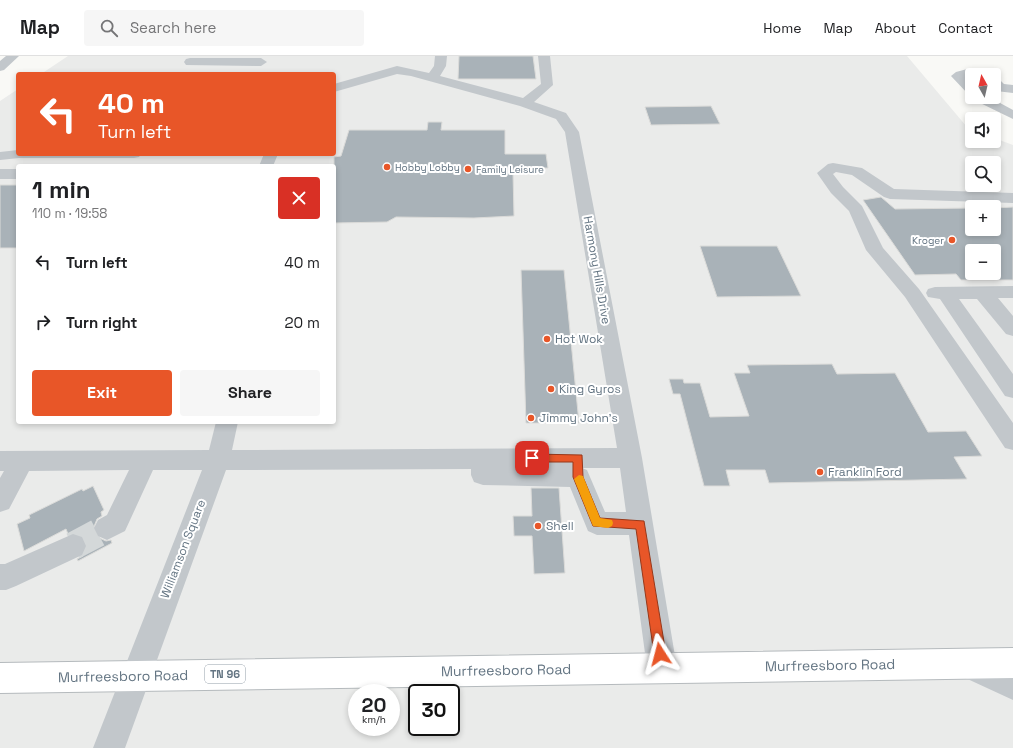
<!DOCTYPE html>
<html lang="en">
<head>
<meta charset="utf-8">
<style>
  body { margin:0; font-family:"Space Grotesk",sans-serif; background:#f6f6f6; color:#202124; height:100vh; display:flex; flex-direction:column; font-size:15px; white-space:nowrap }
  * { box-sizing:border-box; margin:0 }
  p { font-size:13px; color:#757577 }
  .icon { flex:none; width:22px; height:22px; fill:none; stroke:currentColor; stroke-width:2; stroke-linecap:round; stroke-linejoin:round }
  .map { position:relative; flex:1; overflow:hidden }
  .sheet { position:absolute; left:16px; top:108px; width:320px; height:260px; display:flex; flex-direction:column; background:#fff; border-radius:4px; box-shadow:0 2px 6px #0003 }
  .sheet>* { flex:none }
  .top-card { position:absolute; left:16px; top:16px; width:320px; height:84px; border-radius:4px; box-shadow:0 2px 6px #0003; background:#e85628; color:#fff; overflow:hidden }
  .needle { width:26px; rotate:352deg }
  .fabs { position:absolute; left:965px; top:12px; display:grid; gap:8px }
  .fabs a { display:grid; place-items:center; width:36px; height:36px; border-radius:4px; background:#fff; box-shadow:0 2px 6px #0003; font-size:20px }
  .speed { position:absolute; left:348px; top:628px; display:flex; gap:8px; font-size:20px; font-weight:700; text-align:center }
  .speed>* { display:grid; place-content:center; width:52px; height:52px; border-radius:50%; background:#fff; box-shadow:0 2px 6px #0003; line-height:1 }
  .speed small { font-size:10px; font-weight:400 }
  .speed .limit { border:2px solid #111; border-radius:6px; background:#fff; color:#111 }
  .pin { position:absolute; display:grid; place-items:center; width:34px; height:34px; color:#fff; margin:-17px; border-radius:8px; box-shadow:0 2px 6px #0006 }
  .me { position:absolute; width:44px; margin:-22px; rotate:351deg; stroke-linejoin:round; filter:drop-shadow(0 0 3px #0008) }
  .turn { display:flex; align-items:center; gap:14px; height:84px; padding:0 16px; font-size:18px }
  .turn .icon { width:52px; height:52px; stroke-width:2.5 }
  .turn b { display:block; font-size:28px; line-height:34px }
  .round { display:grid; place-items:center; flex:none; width:42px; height:42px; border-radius:4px; background:#f6f6f6 }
  .headline { display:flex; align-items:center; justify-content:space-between; height:68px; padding:0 16px }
  h1 { font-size:24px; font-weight:800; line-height:30px }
  .action { display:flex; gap:8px; margin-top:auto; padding:8px 16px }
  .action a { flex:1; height:46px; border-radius:4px; background:#e85628; color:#fff; font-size:16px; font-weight:800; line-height:46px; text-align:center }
  .action a+a { background:#f6f6f6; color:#202124 }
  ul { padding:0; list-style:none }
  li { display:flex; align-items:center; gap:12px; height:60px; padding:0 16px }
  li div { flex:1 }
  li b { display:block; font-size:15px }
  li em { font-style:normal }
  header { display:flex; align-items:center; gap:24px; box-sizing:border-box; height:56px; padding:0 20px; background:#fff; border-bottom:1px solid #e0e0e0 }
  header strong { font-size:19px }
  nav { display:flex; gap:22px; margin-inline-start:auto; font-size:14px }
  .search { width:280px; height:36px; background:#f6f6f6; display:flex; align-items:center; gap:10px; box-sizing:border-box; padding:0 14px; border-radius:4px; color:#757577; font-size:15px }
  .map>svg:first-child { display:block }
  .built { fill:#eaebea; fill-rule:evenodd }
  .building { fill:#a9b2b8; stroke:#dbdbd9; fill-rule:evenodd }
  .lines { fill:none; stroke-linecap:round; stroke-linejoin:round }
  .minor-tunnel { stroke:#d4d8d9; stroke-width:28; stroke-dasharray:28 14; stroke-linecap:butt }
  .highway-casing { stroke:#b5babd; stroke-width:2 }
  .minor { fill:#c2c7cb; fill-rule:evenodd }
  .highway { fill:#fff; fill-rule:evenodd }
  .route { fill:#e85628; stroke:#97381a }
  .slow { fill:#f59e0b }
  .poi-dot { fill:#e85628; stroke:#fff; stroke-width:1.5 }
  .labels { text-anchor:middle; stroke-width:4; stroke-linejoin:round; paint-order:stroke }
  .far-poi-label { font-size:10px; fill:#637482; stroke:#fff; text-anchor:start }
  .shield { fill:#fff; stroke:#929ea8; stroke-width:1 }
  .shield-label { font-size:11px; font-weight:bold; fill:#637482 }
  .street-label { font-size:12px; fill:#637482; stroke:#fff }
  .poi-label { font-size:12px; fill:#637482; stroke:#fff; text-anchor:start }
  .near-street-label { font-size:14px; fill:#637482; stroke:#fff }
</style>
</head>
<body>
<header>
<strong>Map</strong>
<div class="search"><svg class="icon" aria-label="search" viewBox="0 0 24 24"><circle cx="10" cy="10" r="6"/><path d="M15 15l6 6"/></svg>Search here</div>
<nav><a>Home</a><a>Map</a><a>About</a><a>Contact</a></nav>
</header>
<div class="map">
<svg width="1013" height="692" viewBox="0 0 1013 692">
  <rect width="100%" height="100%" fill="#f9f9f6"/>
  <!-- built -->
  <path class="built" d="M68,0H907L967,71L972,73V85H994V82L1013,89V692H0V45L18,33V98H334V18H41ZM972,107H994V129H972ZM18,110H334V366H18ZM972,151H994V173H972ZM972,195H994V217H972ZM357,637H391V671H357ZM417,637H451V671H417Z"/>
  <!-- building -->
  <path class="building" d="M459,0H533L536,23H458Z
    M711,50L720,68L651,69L645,51Z
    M428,66H442L441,74H505V98H546L548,112H522V117H513L514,160L474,162L396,161L387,166L334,167V101L341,100L349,74H427Z
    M0,129H18V192H0Z
    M881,141L895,153L972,152V173H994V152L1013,151V224H961L956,218L915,219L863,144ZM972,195H994V217H972Z
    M700,190H777L801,240L717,241Z
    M521,214H564L579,367H526Z
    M832,308L837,318L895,317L928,376L966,375L982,400L954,401L967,423L769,427L765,414H726L730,430H704L680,338H673L669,323H683L684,327H700L710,361L749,360L734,317H750L747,309Z
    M93,430L104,454L101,456L102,460L97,463L93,473L97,481L106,485L111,484L112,487L78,505L77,503L83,500L87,489L82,480L73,477L68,478L66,473L24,495L17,468L30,462L29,459L82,433L83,435Z
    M531,432H559L565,517L534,518L532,480H514L513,460H532Z"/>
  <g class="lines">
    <!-- minor-tunnel -->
    <path class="minor-tunnel" d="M73,490L107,472"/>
    <!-- highway casing -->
    <g class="highway-casing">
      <path id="highway" d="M1013,592V622L0,637V607Z"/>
    </g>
    <!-- minor -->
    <path class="minor" d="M6,0H19L4,14L0,15V5Z
      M435,0H447L446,10L440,20L523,42L541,28L538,0H550L553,29L534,46L566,57L579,76L642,402L677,612L673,623L662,627L651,623L647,612L629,479H597L588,475L570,431L483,429L474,426L471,419V413L226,414L125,692H93L202,414H153L125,475L107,484L98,480L94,472L98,464L107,459L129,414L29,415L9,453L0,456V422L4,415H0V395L209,394L216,366H238L232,394L617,392L565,76L556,63L520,50L411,20L397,18L334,36V28L397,10L429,17L434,10ZM582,412H620L626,456H605L587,414Z
      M190,2H261L267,6L261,10L186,9L184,6L186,3Z
      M971,12L990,14L994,19L965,21L972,28V39L968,38L951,20L956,16Z
      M994,21L998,22L1004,28L1013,29V37L996,35Z
      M973,41H989L1013,54V63L974,44Z
      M18,94V98H141L139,101L134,102H19L0,104V96Z
      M264,98H278L273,110H259Z
      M833,107L862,112L894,133L1013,137V147L890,143L884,141L852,119L836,116L833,118L843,131L862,150L883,192L919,233L1013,367V394L1005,392L905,241L866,194L849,155L831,137L817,117L828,108Z
      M0,113H18V123H0Z
      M1013,230V242H998L1013,260V280L1006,278L977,243H959L1013,318V342L1005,340L940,243L928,241L926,237L928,233L935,231Z
      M73,478L82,481L86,490L82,499L16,530L6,534H0V508H5Z
      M972,594L1013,613V644L961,620L957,609L961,598Z"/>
    <!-- highway -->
    <use href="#highway" class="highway"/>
  </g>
  <!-- route -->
  <path class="route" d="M532,398L582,399L583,421L600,462L644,465L666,598L664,602L660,604L656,602L654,598L636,473L593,470L573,421V406H532L527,402Z"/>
  <!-- slow -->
  <path class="slow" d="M579,419L583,420L600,462L612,464L613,467L612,470L608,472L593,470L574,423Z"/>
  <!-- markers -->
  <g class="poi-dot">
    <circle cx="387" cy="111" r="4"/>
    <circle cx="468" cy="113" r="4"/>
    <circle cx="952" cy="184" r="4"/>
    <circle cx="547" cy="283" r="4"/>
    <circle cx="551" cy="333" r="4"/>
    <circle cx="531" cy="362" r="4"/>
    <circle cx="820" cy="416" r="4"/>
    <circle cx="538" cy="470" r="4"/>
  </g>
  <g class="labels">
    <!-- far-poi labels -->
    <g class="far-poi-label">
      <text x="395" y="115">Hobby Lobby</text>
      <text x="476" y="117">Family Leisure</text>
      <text x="944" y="188" text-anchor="end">Kroger</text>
    </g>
    <!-- shield labels -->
    <rect class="shield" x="205" y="609" width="40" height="18" rx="3"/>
    <g class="shield-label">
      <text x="225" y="622">TN 96</text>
    </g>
    <!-- street labels -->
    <g class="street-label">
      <text transform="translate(597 214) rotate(80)" y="4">Harmony Hills Drive</text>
      <text transform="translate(183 493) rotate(-69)" y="4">Williamson Square</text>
    </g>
    <!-- poi labels -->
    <g class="poi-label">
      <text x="555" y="287">Hot Wok</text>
      <text x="559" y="337">King Gyros</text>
      <text x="539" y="366">Jimmy John's</text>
      <text x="828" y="420">Franklin Ford</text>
      <text x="546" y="474">Shell</text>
    </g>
    <!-- near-street labels -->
    <g class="near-street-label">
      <text transform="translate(830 609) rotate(-1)" y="5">Murfreesboro Road</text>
      <text transform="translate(506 614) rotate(-1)" y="5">Murfreesboro Road</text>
      <text transform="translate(123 620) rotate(-1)" y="5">Murfreesboro Road</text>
    </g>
  </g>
</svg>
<div class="fabs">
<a><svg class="needle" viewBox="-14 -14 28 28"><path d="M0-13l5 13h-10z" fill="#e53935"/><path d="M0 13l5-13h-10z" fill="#757577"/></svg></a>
<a><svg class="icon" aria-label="sound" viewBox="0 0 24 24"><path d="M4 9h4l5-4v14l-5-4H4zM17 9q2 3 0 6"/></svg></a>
<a><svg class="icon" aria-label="search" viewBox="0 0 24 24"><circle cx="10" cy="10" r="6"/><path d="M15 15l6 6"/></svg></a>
<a>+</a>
<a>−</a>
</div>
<div class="speed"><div>20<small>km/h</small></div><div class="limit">30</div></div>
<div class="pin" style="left:532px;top:402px;background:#d93025"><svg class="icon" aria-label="arrive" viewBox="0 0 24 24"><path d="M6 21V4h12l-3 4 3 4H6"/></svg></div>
<svg class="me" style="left:660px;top:598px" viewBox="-20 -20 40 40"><path d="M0-17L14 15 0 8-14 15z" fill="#e85628" stroke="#fff" stroke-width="4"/></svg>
<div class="top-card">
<div class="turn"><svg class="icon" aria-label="left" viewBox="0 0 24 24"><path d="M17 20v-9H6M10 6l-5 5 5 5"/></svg><div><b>40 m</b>Turn left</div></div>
</div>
<section class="sheet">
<div class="headline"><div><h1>1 min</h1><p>110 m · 19:58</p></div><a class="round" style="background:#d93025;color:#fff"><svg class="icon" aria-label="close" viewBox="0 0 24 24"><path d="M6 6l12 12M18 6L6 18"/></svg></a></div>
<ul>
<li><svg class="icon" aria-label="left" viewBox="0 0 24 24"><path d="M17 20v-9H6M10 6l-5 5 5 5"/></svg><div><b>Turn left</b></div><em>40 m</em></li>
<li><svg class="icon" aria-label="right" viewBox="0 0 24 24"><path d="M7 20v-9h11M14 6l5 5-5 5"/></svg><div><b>Turn right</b></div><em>20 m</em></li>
</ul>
<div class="action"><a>Exit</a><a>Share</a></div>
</section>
</div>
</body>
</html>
